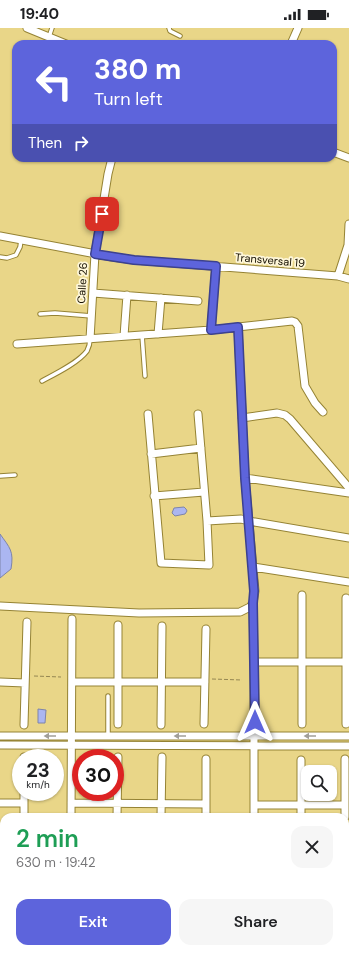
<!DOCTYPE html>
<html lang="en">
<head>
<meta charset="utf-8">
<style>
  body { margin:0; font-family:"DM Sans",sans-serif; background:#f6f6f6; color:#202124; height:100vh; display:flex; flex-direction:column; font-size:15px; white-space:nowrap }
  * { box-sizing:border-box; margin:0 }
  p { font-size:13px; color:#757577 }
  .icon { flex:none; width:22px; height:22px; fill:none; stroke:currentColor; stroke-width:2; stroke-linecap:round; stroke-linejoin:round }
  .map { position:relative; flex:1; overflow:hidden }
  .sheet { position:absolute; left:0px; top:785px; width:349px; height:140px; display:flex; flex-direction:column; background:#fff; border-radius:12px 12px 0 0; box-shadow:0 1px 3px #0004 }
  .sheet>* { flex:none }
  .top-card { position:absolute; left:12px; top:12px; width:325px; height:122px; border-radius:12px; box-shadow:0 1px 3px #0004; background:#5d64dc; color:#fff; overflow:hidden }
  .tools { position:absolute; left:301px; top:737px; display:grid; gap:8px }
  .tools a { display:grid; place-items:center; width:36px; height:36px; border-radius:8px; background:#fff; box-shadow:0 1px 3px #0004; font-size:20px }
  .speed { position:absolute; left:12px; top:721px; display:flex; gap:8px; font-size:20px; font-weight:700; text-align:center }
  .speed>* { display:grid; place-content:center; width:52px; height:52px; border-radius:50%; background:#fff; box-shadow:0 1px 3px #0004; line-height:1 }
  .speed small { font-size:10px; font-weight:400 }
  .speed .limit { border:6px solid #d22; background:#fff; color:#111 }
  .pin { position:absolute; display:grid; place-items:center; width:34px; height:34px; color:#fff; margin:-17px; border-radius:8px; box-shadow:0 2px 6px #0006 }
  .me { position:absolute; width:44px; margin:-22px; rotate:0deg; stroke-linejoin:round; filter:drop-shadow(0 0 3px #0008) }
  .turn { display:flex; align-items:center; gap:14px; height:84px; padding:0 16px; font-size:18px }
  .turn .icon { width:52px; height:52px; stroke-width:2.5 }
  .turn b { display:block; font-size:28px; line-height:34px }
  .then { display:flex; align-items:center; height:38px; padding:0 16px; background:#0003; gap:8px; font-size:15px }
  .round { display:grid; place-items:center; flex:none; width:42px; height:42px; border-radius:12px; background:#f6f6f6 }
  .head { display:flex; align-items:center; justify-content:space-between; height:68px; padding:0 16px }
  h1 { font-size:24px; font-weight:600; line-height:30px; color:#1e9e55 }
  .primary-button { display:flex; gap:8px; margin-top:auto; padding:8px 16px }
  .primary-button a { flex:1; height:46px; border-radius:12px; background:#5d64dc; color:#fff; font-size:16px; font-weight:600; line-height:46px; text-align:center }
  .primary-button a+a { background:#f6f6f6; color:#202124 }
  .status { display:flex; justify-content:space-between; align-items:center; height:28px; padding:0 20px; background:#fff; direction:ltr }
  .status svg { height:11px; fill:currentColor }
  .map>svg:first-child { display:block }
  .water { fill:#abb6f1; stroke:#7e84a9 }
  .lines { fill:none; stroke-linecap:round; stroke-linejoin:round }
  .lane-casing { stroke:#958334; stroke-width:5.5 }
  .street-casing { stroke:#958334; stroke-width:9 }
  .path { stroke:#958752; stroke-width:1; stroke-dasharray:4 2; stroke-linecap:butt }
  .lane { stroke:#fff; stroke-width:3.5 }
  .street { stroke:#fff; stroke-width:7 }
  .oneway { fill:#a19f99 }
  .route-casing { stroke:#3c418f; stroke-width:10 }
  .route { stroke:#5d64dc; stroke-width:7 }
  .labels { text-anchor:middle; stroke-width:3.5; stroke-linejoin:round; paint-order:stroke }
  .street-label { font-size:11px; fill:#150f00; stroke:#fef7d9 }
</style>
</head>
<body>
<div class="status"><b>19:40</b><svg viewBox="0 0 49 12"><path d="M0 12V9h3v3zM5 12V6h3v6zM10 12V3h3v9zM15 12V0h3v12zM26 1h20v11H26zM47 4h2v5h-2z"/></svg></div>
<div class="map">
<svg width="349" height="925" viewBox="0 0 349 925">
  <rect width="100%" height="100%" fill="#e9d688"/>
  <!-- water -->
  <path class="water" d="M184,479L186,481L187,483L185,486L175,488L172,485L174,480Z
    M0,506C10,520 14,523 11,541L0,550Z
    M38,681L46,682L45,695H38Z"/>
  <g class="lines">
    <!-- lane casing -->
    <g class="lane-casing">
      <path id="lane" d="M169,0L170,3L180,8
        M49,9L52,0
        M0,229L7,230L16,227L20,219L21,212
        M40,286L55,285L92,288
        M142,307L145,348
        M42,353C55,346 78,335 87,323C89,319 90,315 90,311
        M0,448L15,447
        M108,708V668"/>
    </g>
    <!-- street casing -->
    <g class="street-casing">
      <path id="street" d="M27,0L66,16
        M291,16L298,0
        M333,124L349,130
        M0,208L112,229L134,232L338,248L349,251
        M338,248L348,217L349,196
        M93,265L198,273
        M238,299L245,450L255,563L253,575L254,634V789
        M211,302L216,238
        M158,306L161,270
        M124,308L127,267
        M90,311L95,226L108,146L112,130
        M17,316L211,302L292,293L295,294L298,298L305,358L315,375L323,384
        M148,386L161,535L209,537L207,493L198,386
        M242,390L277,385L285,387L290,391L349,460
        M151,426L201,420
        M245,450L349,465
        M154,468L204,464
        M207,493L241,491L249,493L349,510
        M253,539L349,554
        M302,567V696
        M0,578L139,585L240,584L250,579L253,575
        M254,634H349
        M0,654L25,655
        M72,654H205
        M118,696V597
        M204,696L206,601
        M346,696V570
        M24,697L27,594
        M161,697L162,598
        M0,708H349
        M0,717L349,718
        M24,730V729
        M0,775H24
        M71,775L206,776
        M254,777H344
        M24,789V764
        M71,789L72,591
        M117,789L118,729
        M161,789L162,729
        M206,789V731
        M301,789V732
        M345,789V731
        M345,804H349
        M0,850H4
        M0,899H4
        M156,921V925
        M50,925L53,921
        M116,925V921
        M198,925V921
        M239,925V921
        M281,925V921"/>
    </g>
    <!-- path -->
    <path class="path" d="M34,648L61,649
      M212,651L242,652"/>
    <!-- lane -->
    <use href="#lane" class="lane"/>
    <!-- street -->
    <use href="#street" class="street"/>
  </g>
  <!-- one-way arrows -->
  <defs><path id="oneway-solid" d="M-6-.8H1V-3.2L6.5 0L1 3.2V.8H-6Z"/></defs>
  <g class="oneway">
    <use href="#oneway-solid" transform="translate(50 708) rotate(180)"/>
    <use href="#oneway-solid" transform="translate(180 708) rotate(-180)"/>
    <use href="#oneway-solid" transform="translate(310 708) rotate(180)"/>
  </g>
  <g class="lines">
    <!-- route casing -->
    <g class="route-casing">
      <path id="route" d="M102,186L95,226L134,232L216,238L211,302L238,299L245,450L254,563L253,575L255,694"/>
    </g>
    <!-- route -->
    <use href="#route" class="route"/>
  </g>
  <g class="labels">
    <!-- street labels -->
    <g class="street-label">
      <text transform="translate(270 232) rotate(5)" y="4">Transversal 19</text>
      <text transform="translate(82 255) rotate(-87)" y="4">Calle 26</text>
    </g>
  </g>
</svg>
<div class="tools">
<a><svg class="icon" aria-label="search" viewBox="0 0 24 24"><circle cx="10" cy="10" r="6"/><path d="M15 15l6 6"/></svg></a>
</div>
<div class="speed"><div>23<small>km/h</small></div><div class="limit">30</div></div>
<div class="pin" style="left:102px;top:186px;background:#d93025"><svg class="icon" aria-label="arrive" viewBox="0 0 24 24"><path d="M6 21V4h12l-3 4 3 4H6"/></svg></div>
<svg class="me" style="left:255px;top:694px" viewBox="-20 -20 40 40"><path d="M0-17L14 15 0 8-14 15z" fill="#5d64dc" stroke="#fff" stroke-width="4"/></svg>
<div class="top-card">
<div class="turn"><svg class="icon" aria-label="left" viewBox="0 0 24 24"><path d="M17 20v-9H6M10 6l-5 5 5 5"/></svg><div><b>380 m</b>Turn left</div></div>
<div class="then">Then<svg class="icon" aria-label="right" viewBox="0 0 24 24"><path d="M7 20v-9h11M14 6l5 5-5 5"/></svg></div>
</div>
<section class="sheet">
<div class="head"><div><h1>2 min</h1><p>630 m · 19:42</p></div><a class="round"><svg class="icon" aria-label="close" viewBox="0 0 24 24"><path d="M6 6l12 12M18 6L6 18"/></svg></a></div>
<div class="primary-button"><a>Exit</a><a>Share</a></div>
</section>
</div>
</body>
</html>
